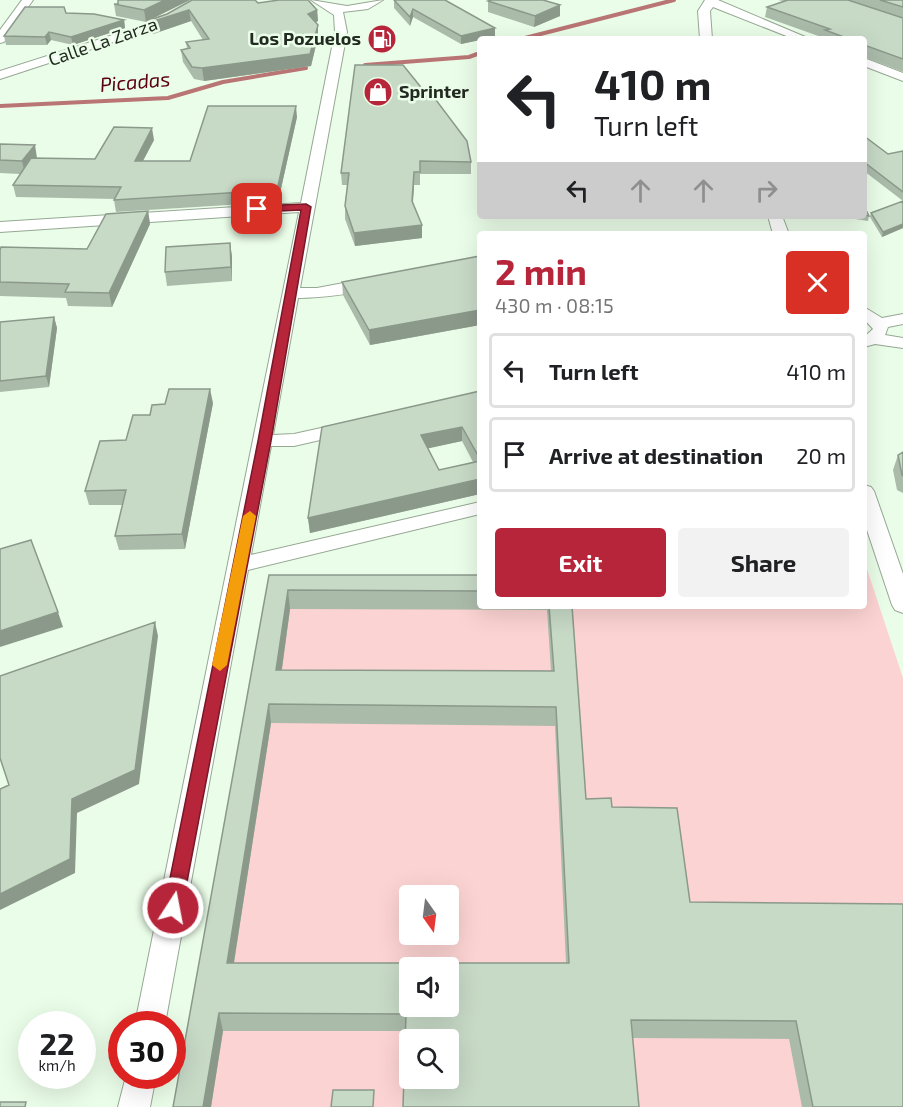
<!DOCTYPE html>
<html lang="en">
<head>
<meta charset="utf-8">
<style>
  body { margin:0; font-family:"Exo 2",sans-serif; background:#f2f2f2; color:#202124; height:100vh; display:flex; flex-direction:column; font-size:22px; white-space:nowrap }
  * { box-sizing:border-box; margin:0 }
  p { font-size:20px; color:#757577 }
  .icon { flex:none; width:33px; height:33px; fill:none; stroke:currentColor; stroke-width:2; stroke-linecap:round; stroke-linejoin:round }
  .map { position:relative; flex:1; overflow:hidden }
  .details { position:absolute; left:477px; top:231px; width:390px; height:378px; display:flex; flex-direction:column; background:#fff; border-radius:6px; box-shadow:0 6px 24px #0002 }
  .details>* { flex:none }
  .banner { position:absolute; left:477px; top:36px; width:390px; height:183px; border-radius:6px; box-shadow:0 6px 24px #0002; background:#fff; color:#202124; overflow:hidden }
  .needle { width:39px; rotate:166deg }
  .fabs { position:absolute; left:399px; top:885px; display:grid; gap:12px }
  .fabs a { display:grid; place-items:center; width:60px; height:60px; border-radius:6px; background:#fff; box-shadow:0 6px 24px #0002; font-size:30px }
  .speed { position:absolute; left:18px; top:1011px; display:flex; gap:12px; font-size:30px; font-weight:700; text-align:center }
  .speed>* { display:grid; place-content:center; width:78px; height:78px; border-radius:50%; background:#fff; box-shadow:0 6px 24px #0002; line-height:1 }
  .speed small { font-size:15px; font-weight:400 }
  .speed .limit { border:9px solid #d22; background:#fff; color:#111 }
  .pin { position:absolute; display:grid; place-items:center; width:51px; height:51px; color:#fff; margin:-26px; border-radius:12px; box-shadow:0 3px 9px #0006 }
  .me { position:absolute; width:66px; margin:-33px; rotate:11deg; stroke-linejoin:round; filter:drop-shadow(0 0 4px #0008) }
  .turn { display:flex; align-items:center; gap:21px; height:126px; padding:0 18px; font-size:27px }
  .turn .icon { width:78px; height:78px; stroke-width:2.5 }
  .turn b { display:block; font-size:42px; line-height:51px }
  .lanes { display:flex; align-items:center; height:57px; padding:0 18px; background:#0003; justify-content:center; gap:30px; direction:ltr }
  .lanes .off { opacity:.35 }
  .round { display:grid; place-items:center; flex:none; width:63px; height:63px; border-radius:6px; background:#f2f2f2 }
  .headline { display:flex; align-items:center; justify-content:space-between; height:102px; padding:0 18px }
  h1 { font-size:36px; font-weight:700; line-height:45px; color:#b7253a }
  .cta { display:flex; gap:12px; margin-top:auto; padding:12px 18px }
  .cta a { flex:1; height:69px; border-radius:6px; background:#b7253a; color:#fff; font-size:24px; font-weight:700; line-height:69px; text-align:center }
  .cta a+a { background:#f2f2f2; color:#202124 }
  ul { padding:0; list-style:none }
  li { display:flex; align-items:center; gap:18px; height:75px; margin:0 12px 9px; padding:0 6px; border:3px solid #e0e0e0; border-radius:6px }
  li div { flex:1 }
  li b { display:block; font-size:22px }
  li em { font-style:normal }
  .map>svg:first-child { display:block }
  .green { fill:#fbd3d2; fill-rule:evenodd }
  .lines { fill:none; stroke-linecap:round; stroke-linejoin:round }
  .stream { stroke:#b97574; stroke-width:4 }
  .street-casing { stroke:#96a894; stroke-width:2 }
  .street { fill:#fff; fill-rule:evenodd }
  .wall { fill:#abbbaa; fill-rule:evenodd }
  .shaded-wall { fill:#8b998b }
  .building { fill:#c7dac6; stroke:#8b998b; stroke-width:1.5; fill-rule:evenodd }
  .route { fill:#b7253a; stroke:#771826; stroke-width:1.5 }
  .slow { fill:#f59e0b }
  .labels { text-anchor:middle; stroke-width:5; stroke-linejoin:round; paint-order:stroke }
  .far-poi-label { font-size:18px; font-weight:bold; fill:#222921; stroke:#eafde8; text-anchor:end }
  .far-street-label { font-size:18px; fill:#222921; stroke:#eafde8 }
  .far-water-label { font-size:20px; font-style:italic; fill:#5c0013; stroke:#eafde8 }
</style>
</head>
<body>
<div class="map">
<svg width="903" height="1107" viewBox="0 0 903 1107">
  <rect width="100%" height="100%" fill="#eafde8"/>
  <!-- green -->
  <path class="green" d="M864,560L903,678V1107H179L269,591L480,606H864ZM410,896H448V934H410ZM410,968H448V1006H410ZM410,1040H448V1078H410Z"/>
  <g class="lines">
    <!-- stream -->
    <path class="stream" d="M521,39L674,0
      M365,65L469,57L480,53
      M0,106L168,98L223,82L306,68"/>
    <!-- street casing -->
    <g class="street-casing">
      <path id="street" d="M22,0H33L4,42L0,43V30Z
        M195,0H208L168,24L0,79V71L160,20Z
        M311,0L347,6L383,0L368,9L343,12L347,32L300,288H317L370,278L378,283C369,294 314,298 298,298L273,435L294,434L348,422L357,428L355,432L294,446H271L251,555L480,502V514L248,570L165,1024H135L299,212L0,232V222L301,203L335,32L334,15Z
        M705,0H718L810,39H794L713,7L710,11L712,39H700L698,11Z
        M864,58L903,73V81L864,66Z
        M768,216H782L789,234H773Z
        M864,307L882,318L903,314V324L888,327L885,335L903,338V348L875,344L864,347V337L873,329L864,319Z
        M864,485L871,487L874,491L903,574V613L895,610L892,605L864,521Z
        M126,1076H156L150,1107H118Z"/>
    </g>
    <!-- street -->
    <use href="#street" class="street"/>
  </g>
  <!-- wall -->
  <path class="wall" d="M118,0H190L148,20L167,14L192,0L258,3L317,10L318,21L315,22L318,25V37L311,66L204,81L194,79L183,62L181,50L187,49L186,42L203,40L191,21L153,34L149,33L147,21L146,22L116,16L114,4H118Z
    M394,0L495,28V36L480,39V40L461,44L413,17L410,26L394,8Z
    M778,0H903V72L864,57V39H823L824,38L765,17L767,7L783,1Z
    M488,1L560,16L534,27L488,12Z
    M124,20L125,28L73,45L51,40L47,45H6L4,36Z
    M424,91V96L471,162V174H420V185H414L413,203L422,225V238L355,246L345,219V206L347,185H342L341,173Z
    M297,117L278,202L116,212L114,200L115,199L16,197L13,185L20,174L0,173V144L37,158L95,159L154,140L143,161H190Z
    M864,136L888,154L903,151V228L882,237L870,217L871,213L903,201L864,171Z
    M864,206L869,216L868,221L836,216H864Z
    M148,211L150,224L112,307L68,306L66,298L0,296V250L87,249Z
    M230,243L232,257V281L167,286L165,272Z
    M480,256V325L370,345L343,295L342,282Z
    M54,317L57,328L49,387L0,392V322Z
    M480,391V494L310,533L308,518ZM462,441L473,462L439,470L428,448Z
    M213,403L185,549L119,550L115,536L123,505H89L85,491L126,440L150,415Z
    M903,452V493L897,490L893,470L898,455Z
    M269,575H480V606H572L586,799L612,807L690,902L903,1107H802L789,1039L632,1038L405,1031H223L211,1107H173ZM290,609L547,610L551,671L282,670ZM271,723L555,726L566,963H234Z"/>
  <!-- shaded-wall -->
  <path class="shaded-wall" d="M165,0H190L146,22L144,10Z
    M560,5V16L534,27L535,16Z
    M413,9V17L410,26V17Z
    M189,10L191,21L153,34L151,22Z
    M317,10L318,21L308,26V14Z
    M124,20L125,28L73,45L71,37Z
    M318,25V37L311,66L204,81L202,68Z
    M495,28V36L480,39V40L461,44V36Z
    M49,32L51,40L47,45L45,37Z
    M296,106L297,117L278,202L277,190Z
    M152,128L154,140L137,172L135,161Z
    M35,145L37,158L25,174L22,161Z
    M414,172V185L412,214V201Z
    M148,211L150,224L112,307L109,293Z
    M903,224V228L882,237L883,232Z
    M422,225V238L355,246L354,233Z
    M230,243L232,257V281L231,267Z
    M480,310V325L370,345L369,330Z
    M54,317L57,328L49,387L46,376Z
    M210,389L213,403L185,549L182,534Z
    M462,427V441L421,450V435Z
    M480,479V494L310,533L308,518Z
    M288,590L290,609L279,689L276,670Z
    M58,612L63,627L0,647V631Z
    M155,622L158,636L139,784L77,813L75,873L0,910V894L72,799Z
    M269,704L271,723L231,981L227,963Z
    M219,1013L223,1031L211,1107H203Z"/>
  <!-- building -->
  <path class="building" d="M118,0H165L144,10L114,4H118Z
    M192,0H255L258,3L279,0H308L317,10L308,14L318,25L310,54L202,68L192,67L181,50L190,48L186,42L209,39L189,10L151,22L147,21L167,14Z
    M394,0H445L495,28L461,36L413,9L410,17Z
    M491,0H543L560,5L535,16L488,1Z
    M788,0H848L903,18V59L864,45V39H849L825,30L830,29L767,7Z
    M880,0H903V7Z
    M25,7H64L66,13L94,14L124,20L71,37L49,32L45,37L4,36Z
    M355,65H403L424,91L423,96H433L467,141L471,162L420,161V172H414L412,201L422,225L354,233L345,206L349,173H341Z
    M208,106H296L277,190L114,200L121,187L13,185L31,158L95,159L114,127L152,128L135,161H190Z
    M864,136L888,154L903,151V192L864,162Z
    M0,144L35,145L22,161L0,160Z
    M903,201V224L883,232L871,213Z
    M864,206L869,216L864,215Z
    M148,211L109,293L65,292L69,284L0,282V250L1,247L87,249L106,214Z
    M230,243L231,267L165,272L166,247Z
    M480,256V310L369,330L342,282Z
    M54,317L46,376L0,381V322Z
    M169,389H210L182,534L115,536L126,490L85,491L100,441L126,440L133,415H150L152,405L165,404Z
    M480,391V459L462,427L421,435L439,470L480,461V479L308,518L322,427Z
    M903,452V476L902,475L898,455Z
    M31,540L58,612L0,631V549Z
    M269,575H480V591L288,590L276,670L554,671L549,606H572L586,799L611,798L612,807L677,808L690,902L903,904V1107H813L796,1021L631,1020L639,1107H403L406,1014L219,1013L203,1107H173ZM269,704L556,707L569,963H227ZM410,968H448V1006H410ZM410,1040H448V1078H410Z
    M155,622L135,770L72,799L70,859L0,894V789L9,785L0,758V676Z
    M333,1090H374L373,1107H331Z
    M0,1102H26L25,1107H0Z"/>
  <!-- route -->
  <path class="route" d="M306,204L311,207L271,441L182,908L179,913L173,916L167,913L164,908L258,441L301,210L257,212L252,209L257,206Z"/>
  <!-- slow -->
  <path class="slow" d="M250,511L256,516L227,665L220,671L212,665L243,516Z"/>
  <!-- icons -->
  <defs>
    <g id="fuel-disc" transform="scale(1.5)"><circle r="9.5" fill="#b7253a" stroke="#eafde8"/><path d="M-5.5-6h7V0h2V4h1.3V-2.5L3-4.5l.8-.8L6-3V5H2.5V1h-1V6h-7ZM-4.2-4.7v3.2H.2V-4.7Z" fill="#fff"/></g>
    <g id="shop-disc" transform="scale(1.5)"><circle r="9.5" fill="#b7253a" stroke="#eafde8"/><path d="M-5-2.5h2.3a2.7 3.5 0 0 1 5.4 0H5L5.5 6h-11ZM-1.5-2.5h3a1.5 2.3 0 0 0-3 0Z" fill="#fff"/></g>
  </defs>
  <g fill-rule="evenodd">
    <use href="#fuel-disc" x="382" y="39"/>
    <use href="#shop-disc" x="378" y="92"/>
  </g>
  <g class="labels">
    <!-- far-poi labels -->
    <g class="far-poi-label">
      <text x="361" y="45">Los Pozuelos</text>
      <text x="399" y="98" text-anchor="start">Sprinter</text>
    </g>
    <!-- far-street labels -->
    <g class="far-street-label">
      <text transform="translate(103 42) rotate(-19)" y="6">Calle La Zarza</text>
    </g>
    <!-- far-water labels -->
    <g class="far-water-label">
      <text transform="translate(135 82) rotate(-5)" y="7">Picadas</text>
    </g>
  </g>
</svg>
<div class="fabs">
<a><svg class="needle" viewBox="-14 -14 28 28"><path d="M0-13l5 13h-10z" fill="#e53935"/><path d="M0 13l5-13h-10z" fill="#757577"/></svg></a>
<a><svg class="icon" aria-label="sound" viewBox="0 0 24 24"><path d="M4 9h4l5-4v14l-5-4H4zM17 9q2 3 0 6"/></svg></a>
<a><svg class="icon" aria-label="search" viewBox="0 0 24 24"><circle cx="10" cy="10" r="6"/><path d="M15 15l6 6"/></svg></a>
</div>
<div class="speed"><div>22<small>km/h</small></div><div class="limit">30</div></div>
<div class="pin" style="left:257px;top:209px;background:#d93025"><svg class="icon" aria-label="arrive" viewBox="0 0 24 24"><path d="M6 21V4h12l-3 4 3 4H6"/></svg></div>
<svg class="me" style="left:173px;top:908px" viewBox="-20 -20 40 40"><circle r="17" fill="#b7253a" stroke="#fff" stroke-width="3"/><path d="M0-11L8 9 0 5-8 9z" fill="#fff"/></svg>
<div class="banner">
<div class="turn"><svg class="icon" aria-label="left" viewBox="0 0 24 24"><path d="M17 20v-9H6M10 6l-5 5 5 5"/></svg><div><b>410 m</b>Turn left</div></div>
<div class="lanes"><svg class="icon" aria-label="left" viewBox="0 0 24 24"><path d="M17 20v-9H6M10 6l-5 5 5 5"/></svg><svg class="icon off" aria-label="ahead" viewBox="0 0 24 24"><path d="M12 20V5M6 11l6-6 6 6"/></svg><svg class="icon off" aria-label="ahead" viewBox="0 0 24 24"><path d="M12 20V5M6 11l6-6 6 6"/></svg><svg class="icon off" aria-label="right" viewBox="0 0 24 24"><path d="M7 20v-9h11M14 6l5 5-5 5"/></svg></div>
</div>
<section class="details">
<div class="headline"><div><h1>2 min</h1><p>430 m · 08:15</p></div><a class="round" style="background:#d93025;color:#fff"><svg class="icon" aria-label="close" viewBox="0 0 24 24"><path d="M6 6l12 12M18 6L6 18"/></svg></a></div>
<ul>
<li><svg class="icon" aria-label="left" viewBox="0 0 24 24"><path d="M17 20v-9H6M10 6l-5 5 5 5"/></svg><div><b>Turn left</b></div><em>410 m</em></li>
<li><svg class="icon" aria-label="arrive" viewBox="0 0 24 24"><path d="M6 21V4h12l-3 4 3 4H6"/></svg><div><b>Arrive at destination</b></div><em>20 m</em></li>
</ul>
<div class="cta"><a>Exit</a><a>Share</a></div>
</section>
</div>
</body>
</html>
